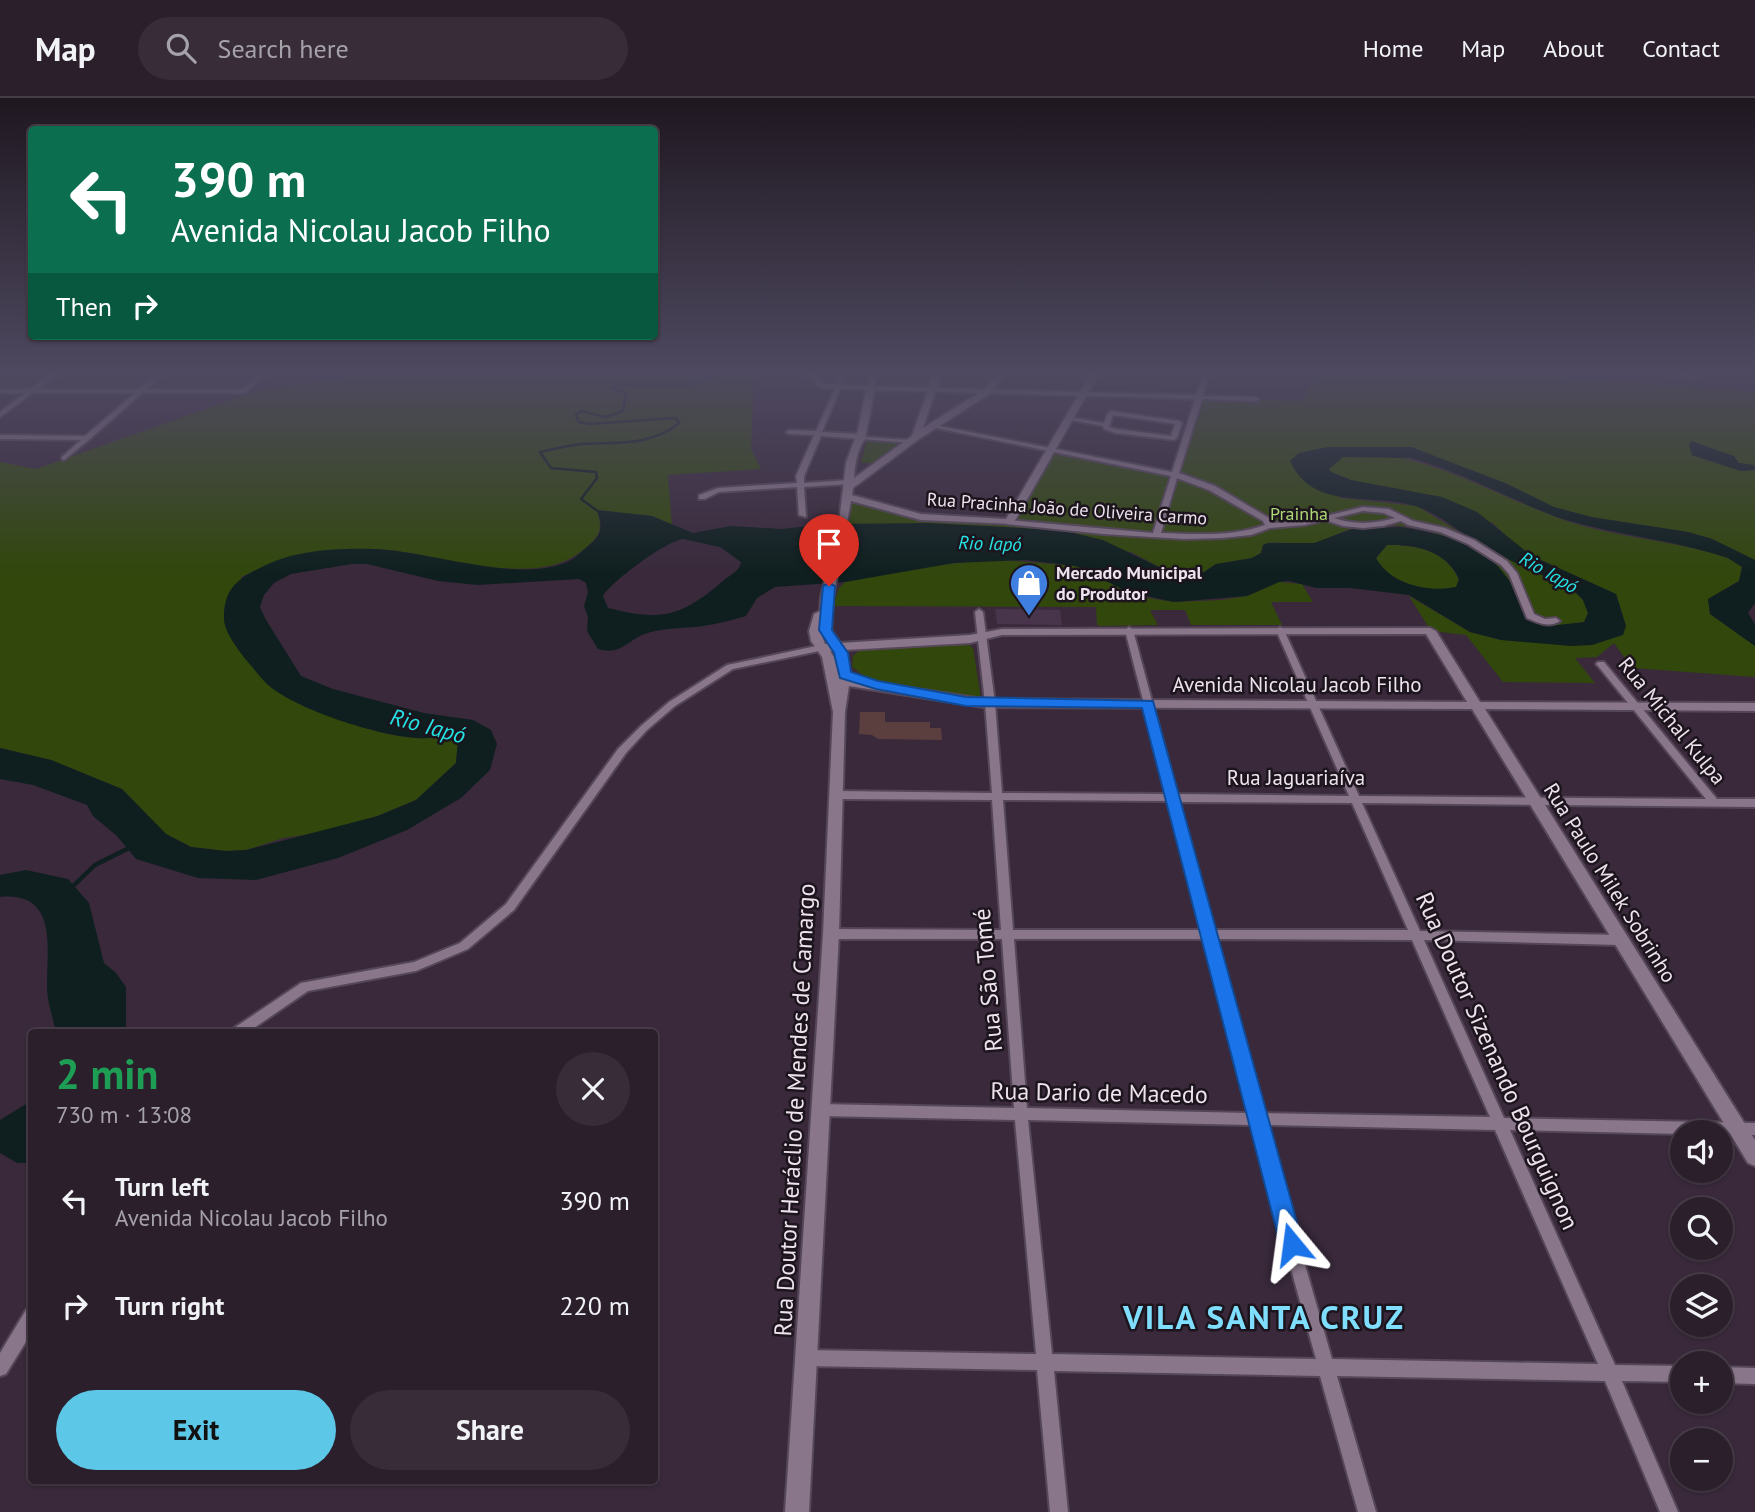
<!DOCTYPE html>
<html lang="en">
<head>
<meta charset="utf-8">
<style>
  body { margin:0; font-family:"PT Sans",sans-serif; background:#372c38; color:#f1f3f6; height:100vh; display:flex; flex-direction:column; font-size:26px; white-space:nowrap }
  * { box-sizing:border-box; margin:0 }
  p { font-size:23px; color:#a6a2a9 }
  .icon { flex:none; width:38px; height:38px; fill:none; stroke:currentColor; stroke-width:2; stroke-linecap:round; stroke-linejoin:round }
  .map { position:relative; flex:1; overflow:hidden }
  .drawer { position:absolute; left:28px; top:931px; width:630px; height:455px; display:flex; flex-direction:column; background:#2b1f2c; border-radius:7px; box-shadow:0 2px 5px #0004,0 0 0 2px #473d48 }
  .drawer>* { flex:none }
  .top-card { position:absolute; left:28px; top:28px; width:630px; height:214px; border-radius:7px; box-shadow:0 2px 5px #0004,0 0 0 2px #473d48; background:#0b6e4f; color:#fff; overflow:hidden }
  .controls { position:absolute; left:1670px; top:1022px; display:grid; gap:14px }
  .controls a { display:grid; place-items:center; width:63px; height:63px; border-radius:50%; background:#2b1f2c; box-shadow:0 2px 5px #0004,0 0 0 2px #473d48; font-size:35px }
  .pin { position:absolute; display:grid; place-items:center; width:60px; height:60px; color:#fff; margin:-72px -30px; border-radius:50% 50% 50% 0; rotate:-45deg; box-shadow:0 0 7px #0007 }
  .pin .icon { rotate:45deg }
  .me { position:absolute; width:77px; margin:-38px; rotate:344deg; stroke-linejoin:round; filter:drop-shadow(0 0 5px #0008) }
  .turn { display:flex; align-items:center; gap:24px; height:147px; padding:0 28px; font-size:32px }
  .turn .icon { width:91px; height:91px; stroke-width:2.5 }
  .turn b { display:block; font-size:49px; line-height:60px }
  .then { display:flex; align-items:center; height:66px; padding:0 28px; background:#0003; gap:14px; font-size:26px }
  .round { display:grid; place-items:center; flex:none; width:74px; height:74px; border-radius:37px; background:#372c38 }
  .summary { display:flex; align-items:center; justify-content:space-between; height:119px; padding:0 28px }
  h1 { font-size:42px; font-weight:700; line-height:52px; color:#1e9e55 }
  .cta { display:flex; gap:14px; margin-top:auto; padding:14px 28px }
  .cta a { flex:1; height:80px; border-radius:42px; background:#5dc7e8; color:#111; font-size:28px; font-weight:700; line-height:80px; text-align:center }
  .cta a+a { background:#372c38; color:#f1f3f6 }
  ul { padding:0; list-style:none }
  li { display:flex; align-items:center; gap:21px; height:105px; padding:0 28px }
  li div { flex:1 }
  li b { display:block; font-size:26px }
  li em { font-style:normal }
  header { display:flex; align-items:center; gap:42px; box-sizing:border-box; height:98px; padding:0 35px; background:#2b1f2c; border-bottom:2px solid #473d48 }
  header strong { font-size:33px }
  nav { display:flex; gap:38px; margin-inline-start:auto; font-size:24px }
  .search { width:490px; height:63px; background:#372c38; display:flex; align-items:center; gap:18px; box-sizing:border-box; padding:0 24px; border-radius:38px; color:#a6a2a9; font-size:26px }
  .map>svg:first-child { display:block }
  .built { fill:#48344b }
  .green { fill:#31470c }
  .water { fill:#0f1f1f; fill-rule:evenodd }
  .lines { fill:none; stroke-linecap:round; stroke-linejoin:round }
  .stream-far1 { stroke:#0f1f1f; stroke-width:2.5 }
  .stream { stroke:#0f1f1f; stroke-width:4.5 }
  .river { fill:#0f1f1f; fill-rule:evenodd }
  .building { fill:#5b3f3e }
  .street-casing { stroke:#554757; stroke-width:4 }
  .secondary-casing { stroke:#554757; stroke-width:4 }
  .street { fill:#89768b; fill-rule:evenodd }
  .secondary { fill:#89768b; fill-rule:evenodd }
  .route { fill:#1a73e8; stroke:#114b97; stroke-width:2 }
  .labels { text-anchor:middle; stroke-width:5; stroke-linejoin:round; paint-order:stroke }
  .far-street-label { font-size:18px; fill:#ede2ee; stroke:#1c151d }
  .far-park-label { font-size:18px; fill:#add976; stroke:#1c151d }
  .far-poi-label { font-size:18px; font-weight:bold; fill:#ede2ee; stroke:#1c151d; text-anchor:start }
  .far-water-label { font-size:19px; font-style:italic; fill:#24e1e3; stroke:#1c151d }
  .street-label { font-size:21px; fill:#ede2ee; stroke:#1c151d }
  .water-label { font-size:23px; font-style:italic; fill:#24e1e3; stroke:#1c151d }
  .near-street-label { font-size:24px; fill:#ede2ee; stroke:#1c151d }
  .near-district-label { font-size:33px; font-weight:bold; letter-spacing:2px; fill:#7fdefd; stroke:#1c151d }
</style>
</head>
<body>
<header>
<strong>Map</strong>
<div class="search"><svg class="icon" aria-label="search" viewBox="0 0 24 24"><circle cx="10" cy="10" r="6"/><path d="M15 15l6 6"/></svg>Search here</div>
<nav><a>Home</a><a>Map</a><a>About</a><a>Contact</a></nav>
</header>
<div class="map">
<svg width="1755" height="1414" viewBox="0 0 1755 1414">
  <rect width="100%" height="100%" fill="#39293b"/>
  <!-- built -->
  <path class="built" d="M995,511L1060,512L1062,527L997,526Z"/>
  <!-- green -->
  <path class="green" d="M350,277H754L751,351L761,371L668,377L672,428L652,418L597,412C603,433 600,438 583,452C531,495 432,451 370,451C321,451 285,458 241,479L305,609C340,622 378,637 415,640C432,641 441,638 458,642L456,665L416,702L377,718L319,735L283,740L246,752L226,753L191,749L166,736L122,691L51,662L0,650V364L36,371L254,294Z
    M1316,277H1546L1755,294V369L1739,365L1706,348L1692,357L1741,373L1755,372V462L1712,441L1688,434L1591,419L1554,409L1505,385L1411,349H1328L1300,355L1290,363L1341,400L1417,408L1482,448L1572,491L1583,502L1588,515L1584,524C1511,548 1529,486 1485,458C1448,434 1395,420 1351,431C1337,435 1325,443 1311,446C1297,448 1282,443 1268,445L1263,447L1261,455L1252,460L1216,466L1204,474L1184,477L1167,473L1131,454L988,428L845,426L849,402L900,416L1204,441L1264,433L1269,430V420L1180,375L1195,299L1303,303Z
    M867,342L907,344L879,365H861Z
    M1357,353C1436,358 1494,398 1567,423C1620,441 1676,442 1728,460L1742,469L1739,483L1708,501L1710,516L1755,548V579L1632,570L1614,545L1597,559L1575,560L1595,585L1503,584L1466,537L1431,533L1409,498L1470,534L1501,542L1592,547L1626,528L1616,496L1532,458L1509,441L1493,425L1394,392L1351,382L1331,374L1326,369L1328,363L1340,355Z
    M1052,354L1168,377L1209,391L1262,421L1266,427L1257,432L1194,438L1013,423Z
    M1387,447C1416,446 1447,453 1459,482L1456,489C1428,495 1390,487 1376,460Z
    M992,461L1076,468L1148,500L1174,504L1221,502L1247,498L1279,484L1302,486L1313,504H1271L1282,527H1191L1185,512H1150L1158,527L1100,528L1097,527L1096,509L833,508L839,490L845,484L922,469Z
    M967,545L973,550L981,600L868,581L852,569L853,558L859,553Z"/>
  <!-- water -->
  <path class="water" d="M1691,343L1734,358L1739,365L1754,367L1755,372L1741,373L1692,357L1689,347Z
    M1328,349H1411L1505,385L1554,409L1591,419L1688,434L1712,441L1755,462V505L1748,515L1755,526V548L1710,516L1708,501L1739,483L1742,469L1728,460C1678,443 1624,438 1573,424C1511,408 1387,324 1328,363L1326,369L1331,374L1351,382L1442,399L1477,414L1532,458L1616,496L1626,528L1623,537L1592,547L1571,548L1501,542L1470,534L1409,497L1350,490H1316L1289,483L1279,484L1247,498L1174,504L1128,494L1076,468L1025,462L954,465L845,484L775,489L757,500L746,518C732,522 717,526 703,528C683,531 661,529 642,537C624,546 619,557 598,551L587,533L588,519L584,508L588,494L586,485L579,481L477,487L438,483L367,466H352L291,476L274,485L264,497L260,509L266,522L301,578L333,591L424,615L473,622L491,632L497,646L490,672L461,700L407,732L338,760L256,782L198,780L136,761L117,738L93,718L87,707L33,687L0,681V650L51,662L122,691L166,736L191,749L226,753L246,752L378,718L416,702L456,665L458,642C441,638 433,641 417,640C379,638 297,612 268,587C261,580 254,571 247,563C239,553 225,535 224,522C223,491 238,480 264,468C296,452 337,450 373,451C428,452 522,488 571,462C577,459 583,452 588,448C602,437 603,429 597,412L652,418L693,435L731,428L782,431L829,426L927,425L1061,432L1103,442L1167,473L1184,477L1204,474L1216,466L1252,460L1261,455L1263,447L1268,445H1314L1352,431L1401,429L1423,433L1457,441L1495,465L1514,488L1522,513L1532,522L1549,528L1584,524L1588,515L1583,502L1572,491C1542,476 1509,464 1480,446C1459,434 1438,415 1415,408C1371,394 1313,414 1290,363L1299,355ZM683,441L720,449L741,464C739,474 731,476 723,483C682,518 663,524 608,510L603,498C612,483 666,443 683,441ZM1387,447C1416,446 1447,453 1459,481L1456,489C1428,495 1390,486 1376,460Z
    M26,772L68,781L89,805L104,865L116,875L126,889V934H56C53,921 48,906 47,892C46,853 60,793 0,799V777Z
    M31,1003V1065H17L0,1055V1022Z"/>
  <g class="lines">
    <!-- stream-far1 -->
    <path class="stream-far1" d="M599,414L581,401L597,380L596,374L551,370L540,354C555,351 569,347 584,346C618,344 651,348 679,325L676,320L589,326L579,324L576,317L581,313L606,319L623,313L626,295L611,290L617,287L685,288L717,277"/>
    <!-- stream -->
    <path class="stream" d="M71,790L95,767L131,749"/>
    <!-- river -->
    <path class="river" d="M1340,351L1406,352L1412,356L1406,360L1343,359L1328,372L1339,381L1327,384L1314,372Z"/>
  </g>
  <!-- building -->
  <path class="building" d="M860,614H885V624H930V630H941L942,642L878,641L872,637L859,636Z"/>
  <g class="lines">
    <!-- street casing -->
    <g class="street-casing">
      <path id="street" d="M49,277H56L38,291H139L155,277H162L147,291H243L259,277H266L245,295H142L90,341L64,362L62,361V359L81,342L0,341V337L85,338L135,295H33L0,319V314L25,295H0V291H30Z
        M840,277H846L843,283L838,282Z
        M870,277H876L874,288L1196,297L1203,277H1209L1203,298L1256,299L1259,301L1256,303L1202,301L1179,375L1215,388L1269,420L1272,425L1305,423L1363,409L1389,411L1413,423L1445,430L1474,442L1507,463L1517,475L1534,516L1545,521L1556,520L1560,523C1549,530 1538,525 1527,520L1509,476L1501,467L1468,446L1440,434L1408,427L1401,423L1383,428L1363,430L1343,428L1325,422L1305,427L1270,430L1251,437L1222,440L1185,441L1103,436L1006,426V422H1009L1153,435L1171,378L936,330L933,328L934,327L1172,374L1195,301L871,292L868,290ZM1177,380L1209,392L1263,423L1265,427C1232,439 1195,436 1161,435ZM1363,413L1384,415L1395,420C1375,426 1354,427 1334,420Z
        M1669,277H1687L1698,280L1695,282Z
        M836,288L841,289L822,334L862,336L865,339L911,342L914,344L913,345L821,338L804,378V385L849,382L853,384L849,386L804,389L806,419L799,417L797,389L719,394L705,401H699V397L718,390L797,385L796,378L814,337L789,336L786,334L789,332L816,333Z
        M1111,313L1179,323L1182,325L1177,340L1174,342L1115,335L1104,331L1103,328L1065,321L1068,319L1104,325L1108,315ZM1113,317L1175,326L1171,338L1116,331L1109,329Z
        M979,511L983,514L995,605L1002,695L1167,696L1125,532L1129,529L1133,532L1177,696L1349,698L1276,532L1280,529L1284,532L1359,698L1706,701L1598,568L1596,566L1598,564H1604L1717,701H1755V709L1362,705L1420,833L1620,837L1624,839L1626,842L1624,845L1620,847L1424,842L1504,1020L1755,1025V1037L1720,1036V1034H1682V1036L1510,1032L1615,1267L1682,1268V1284L1622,1283L1678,1414H1660L1605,1283L1337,1278L1376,1414H1358L1320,1278L1054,1273L1068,1414H1050L1037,1272L806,1268L800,1266L798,1260L800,1254L806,1252L1036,1256L1015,1022L820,1018L815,1016L813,1012L815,1008L820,1006L1014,1010L1002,841H831L827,839L825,836L827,833L831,831L1001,832L992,702L837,701L832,697L837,693L992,695L985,605L975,514ZM1003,702L1168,703L1201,832H1013ZM1179,704L1352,705L1408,832H1213ZM1014,841H1204L1248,1015L1027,1010ZM1215,841L1412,842L1490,1019L1261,1015ZM1028,1022L1251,1027L1316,1261L1052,1256ZM1265,1027L1495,1032L1598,1266L1332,1261Z
        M821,547L824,548V552L733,571L675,608L647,632L626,655L514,812L468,851L416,873L308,893L248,934H233L234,930L301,885L414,864L460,845L506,806L618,651L641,628L669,604L727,567Z
        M32,1210V1234L6,1276L0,1278V1255L26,1212Z
        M1720,1269L1755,1270V1286L1720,1285Z"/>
    </g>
    <!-- secondary casing -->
    <g class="secondary-casing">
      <path id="secondary" d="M807,277H816L825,286L871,288L875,290L865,341C857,351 855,367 854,380L912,338L933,277H941L923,330L985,291L996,277H1004L991,295L919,341L853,390L852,397L921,416L1006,421L1090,277H1098L1013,426L921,422L851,403L833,499L831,532L840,545L970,537L1002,531L1430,530L1436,533L1480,604L1755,605V613L1485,611L1755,1042V1068L1748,1065L1472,611L983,609L849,588L845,614L839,836L809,1414H785L823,836L833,614L822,559L811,543L809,533L814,516L820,513L821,499L839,424L846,365L858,332L866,292L820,290ZM821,535L829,546H825ZM1426,536L1467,604L983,601L850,581L845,552L970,545L1002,537ZM830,553L835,555L839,579L834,559Z"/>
    </g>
    <!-- street -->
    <use href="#street" class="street"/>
    <!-- secondary -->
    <use href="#secondary" class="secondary"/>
  </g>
  <!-- sky -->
  <linearGradient id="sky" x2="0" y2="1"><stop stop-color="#1f1720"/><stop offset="0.58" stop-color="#4e4960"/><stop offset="1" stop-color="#4e4960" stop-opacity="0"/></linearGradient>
  <rect width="1755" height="475" fill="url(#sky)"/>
  <!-- route -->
  <path class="route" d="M829,485L835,488L832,532L848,555L851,574L878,583L966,599L1153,603L1303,1146L1300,1153L1292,1157L1284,1153L1280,1146L1142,610L966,608L876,591L840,580L834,555L819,532L823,488Z"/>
  <!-- icons -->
  <defs>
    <g id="shop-pin" transform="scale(2.0125)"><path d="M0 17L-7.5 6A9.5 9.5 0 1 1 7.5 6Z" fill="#3f7fe0" stroke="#1c151d"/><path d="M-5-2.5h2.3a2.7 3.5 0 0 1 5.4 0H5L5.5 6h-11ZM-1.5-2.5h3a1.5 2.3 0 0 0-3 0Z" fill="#fff"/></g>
  </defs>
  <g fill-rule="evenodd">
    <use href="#shop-pin" x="1029" y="485"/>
  </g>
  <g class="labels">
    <!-- far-street labels -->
    <g class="far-street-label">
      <text transform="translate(1067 411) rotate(4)" y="6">Rua Pracinha João de Oliveira Carmo</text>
    </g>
    <!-- far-park labels -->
    <g class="far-park-label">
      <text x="1299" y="422">Prainha</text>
    </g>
    <!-- far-poi labels -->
    <g class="far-poi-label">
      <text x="1056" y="481">Mercado Municipal<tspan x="1056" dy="21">do Produtor</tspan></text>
    </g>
    <!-- far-water labels -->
    <g class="far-water-label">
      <text transform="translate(990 445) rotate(2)" y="7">Rio Iapó</text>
      <text transform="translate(1549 474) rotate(30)" y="7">Rio Iapó</text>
    </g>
    <!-- street labels -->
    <g class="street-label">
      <text x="1297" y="594">Avenida Nicolau Jacob Filho</text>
      <text transform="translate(1672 623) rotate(51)" y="7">Rua Michal Kulpa</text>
      <text x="1296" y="687">Rua Jaguariaíva</text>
      <text transform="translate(1610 785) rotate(58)" y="7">Rua Paulo Milek Sobrinho</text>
    </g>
    <!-- water labels -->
    <g class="water-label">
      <text transform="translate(428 628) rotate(15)" y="8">Rio Iapó</text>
    </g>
    <!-- near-street labels -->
    <g class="near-street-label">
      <text transform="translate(988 882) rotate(-95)" y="8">Rua São Tomé</text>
      <text transform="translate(1497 963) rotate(66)" y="8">Rua Doutor Sizenando Bourguignon</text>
      <text transform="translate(1099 995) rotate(1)" y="8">Rua Dario de Macedo</text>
      <text transform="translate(795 1012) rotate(-87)" y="8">Rua Doutor Heráclio de Mendes de Camargo</text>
    </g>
    <!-- near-district labels -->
    <g class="near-district-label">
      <text x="1264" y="1231">VILA SANTA CRUZ</text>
    </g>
  </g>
</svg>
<div class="controls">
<a><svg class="icon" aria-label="sound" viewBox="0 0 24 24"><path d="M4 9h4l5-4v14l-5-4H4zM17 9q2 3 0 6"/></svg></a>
<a><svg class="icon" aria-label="search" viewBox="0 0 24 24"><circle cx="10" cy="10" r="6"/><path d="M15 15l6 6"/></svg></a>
<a><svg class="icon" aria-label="layers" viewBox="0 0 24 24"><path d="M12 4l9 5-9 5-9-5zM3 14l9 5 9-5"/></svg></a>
<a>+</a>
<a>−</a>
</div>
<div class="pin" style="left:829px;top:488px;background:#d93025"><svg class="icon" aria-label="arrive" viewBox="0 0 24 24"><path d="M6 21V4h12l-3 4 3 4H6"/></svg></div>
<svg class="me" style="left:1292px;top:1146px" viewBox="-20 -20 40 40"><path d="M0-17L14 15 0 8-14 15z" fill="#1a73e8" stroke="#fff" stroke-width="4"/></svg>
<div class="top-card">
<div class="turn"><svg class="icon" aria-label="left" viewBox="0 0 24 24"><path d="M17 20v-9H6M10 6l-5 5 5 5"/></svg><div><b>390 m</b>Avenida Nicolau Jacob Filho</div></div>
<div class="then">Then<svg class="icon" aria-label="right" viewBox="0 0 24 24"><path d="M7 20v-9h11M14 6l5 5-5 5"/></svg></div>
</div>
<section class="drawer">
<div class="summary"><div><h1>2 min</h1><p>730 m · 13:08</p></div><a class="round"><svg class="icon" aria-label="close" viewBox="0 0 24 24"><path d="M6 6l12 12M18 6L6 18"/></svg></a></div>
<ul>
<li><svg class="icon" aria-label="left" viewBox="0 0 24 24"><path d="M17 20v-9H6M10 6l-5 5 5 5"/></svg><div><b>Turn left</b><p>Avenida Nicolau Jacob Filho</p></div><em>390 m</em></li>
<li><svg class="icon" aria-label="right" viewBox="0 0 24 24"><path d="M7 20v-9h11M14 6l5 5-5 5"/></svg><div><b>Turn right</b></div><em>220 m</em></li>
</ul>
<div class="cta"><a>Exit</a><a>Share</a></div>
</section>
</div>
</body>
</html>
